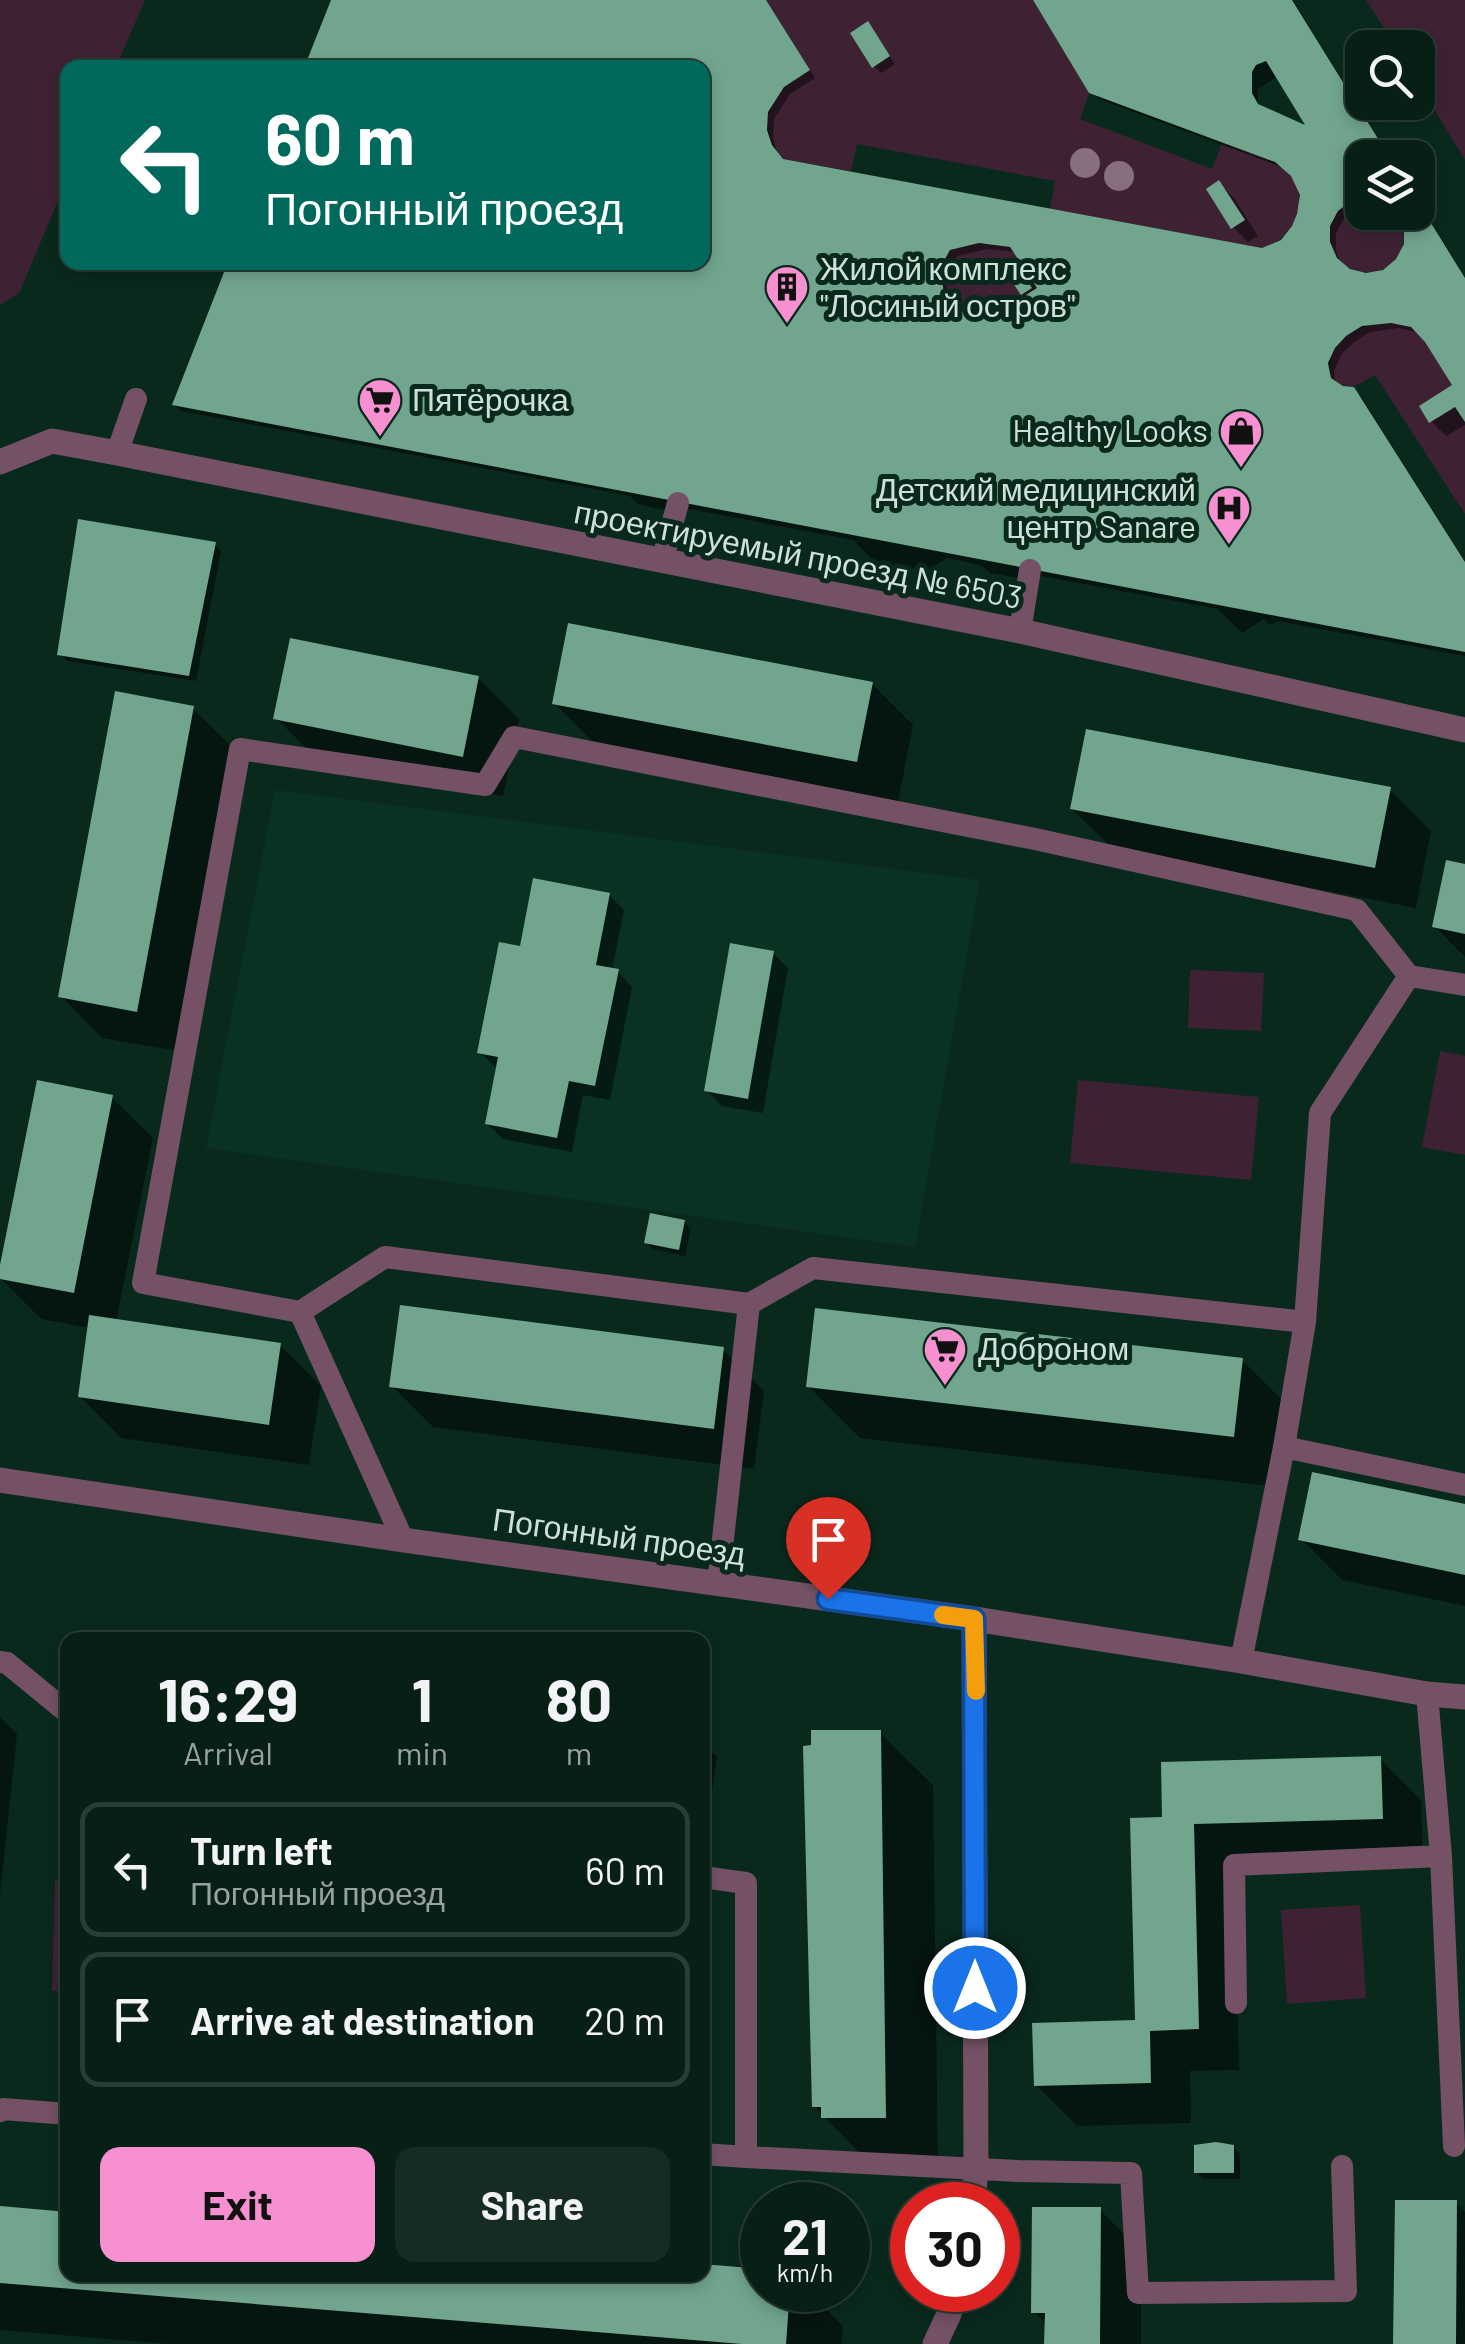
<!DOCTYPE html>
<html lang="en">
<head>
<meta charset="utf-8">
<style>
  body { margin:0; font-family:Barlow,sans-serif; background:#162c23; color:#f1f3f6; height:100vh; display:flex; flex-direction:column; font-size:38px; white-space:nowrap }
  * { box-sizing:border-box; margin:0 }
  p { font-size:32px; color:#98a2a1 }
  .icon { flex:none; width:55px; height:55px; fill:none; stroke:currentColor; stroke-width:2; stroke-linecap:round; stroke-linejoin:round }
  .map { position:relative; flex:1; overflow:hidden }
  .sheet { position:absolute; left:60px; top:1632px; width:650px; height:650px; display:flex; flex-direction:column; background:#081f16; border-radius:20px; box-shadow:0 5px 15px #0003,0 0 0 2px #293d35 }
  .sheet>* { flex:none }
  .top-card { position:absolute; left:60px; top:60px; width:650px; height:210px; border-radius:20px; box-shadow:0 5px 15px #0003,0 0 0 2px #293d35; background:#00695c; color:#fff; overflow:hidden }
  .controls { position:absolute; left:1345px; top:30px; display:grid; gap:20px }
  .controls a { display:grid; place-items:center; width:90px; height:90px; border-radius:20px; background:#081f16; box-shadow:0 5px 15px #0003,0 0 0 2px #293d35; font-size:50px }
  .speed { position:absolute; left:740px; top:2182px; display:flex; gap:20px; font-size:50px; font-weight:700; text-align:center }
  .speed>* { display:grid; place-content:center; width:130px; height:130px; border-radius:50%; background:#081f16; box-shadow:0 5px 15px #0003,0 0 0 2px #293d35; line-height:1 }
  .speed small { font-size:25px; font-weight:400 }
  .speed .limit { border:15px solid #d22; background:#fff; color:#111 }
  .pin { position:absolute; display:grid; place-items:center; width:85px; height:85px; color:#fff; margin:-102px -42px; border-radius:50% 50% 50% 0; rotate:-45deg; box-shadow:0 0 10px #0007 }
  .pin .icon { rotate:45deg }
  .me { position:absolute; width:110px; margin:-55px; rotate:0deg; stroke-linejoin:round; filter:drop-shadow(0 0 8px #0008) }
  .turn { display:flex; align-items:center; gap:35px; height:210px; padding:0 40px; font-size:45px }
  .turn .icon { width:130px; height:130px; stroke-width:2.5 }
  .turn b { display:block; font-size:70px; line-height:85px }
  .eta { display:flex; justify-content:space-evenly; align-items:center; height:170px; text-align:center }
  .eta b { font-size:60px; font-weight:700; line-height:70px }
  .button { display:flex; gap:20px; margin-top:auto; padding:20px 40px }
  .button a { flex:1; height:115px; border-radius:20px; background:#f690d0; color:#111; font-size:40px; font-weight:700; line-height:115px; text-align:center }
  .button a+a { background:#162c23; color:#f1f3f6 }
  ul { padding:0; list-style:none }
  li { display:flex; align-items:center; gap:30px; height:135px; margin:0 20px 15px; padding:0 20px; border:5px solid #293d35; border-radius:20px }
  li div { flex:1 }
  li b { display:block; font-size:38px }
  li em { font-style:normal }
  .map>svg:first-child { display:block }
  .built { fill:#093223 }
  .green { fill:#3e2234 }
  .shadow { fill:#0007; fill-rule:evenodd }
  .building { fill:#71a58d; fill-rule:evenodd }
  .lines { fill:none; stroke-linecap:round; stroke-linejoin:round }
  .lane { stroke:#755166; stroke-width:22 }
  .street { stroke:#755166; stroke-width:25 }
  .tree { fill:#876f80 }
  .route-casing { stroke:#114b97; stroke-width:25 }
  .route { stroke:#1a73e8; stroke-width:18 }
  .slow { stroke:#f59e0b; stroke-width:18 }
  .labels { text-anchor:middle; stroke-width:10; stroke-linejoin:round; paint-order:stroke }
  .poi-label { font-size:32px; fill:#cfe0d8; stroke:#0a291d; text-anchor:start }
  .street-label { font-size:32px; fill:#cfe0d8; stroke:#0a291d }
</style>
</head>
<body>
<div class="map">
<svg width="1465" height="2344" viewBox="0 0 1465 2344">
  <rect width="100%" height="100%" fill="#0a291d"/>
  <!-- built -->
  <path class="built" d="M275,790L980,880L915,1247L206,1148Z"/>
  <!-- green -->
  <path class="green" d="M0,0H145L116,67L68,68L67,180L19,293L0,305Z
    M766,0H1033L1089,93L1080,119L1212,169L1222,144C1257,156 1313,167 1296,217C1290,233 1278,243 1262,248L1050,209L1055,181L857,144L851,171L783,159C764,136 761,112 783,88C790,81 802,76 810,70Z
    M1366,0H1465V160L1418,83V48L1396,47Z
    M1362,198V212L1398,213C1424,271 1352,292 1334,251C1329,241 1329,231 1333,221C1339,208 1349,201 1362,198Z
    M979,243L1010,247L1037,288L987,319L962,312L944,294L940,268L950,250Z
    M1377,323C1387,323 1401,322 1410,327C1426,336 1452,385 1463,402L1455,407L1465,422V514L1375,375C1355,385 1352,393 1331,378C1325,346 1349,329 1377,323Z
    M1190,970L1264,973L1261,1031L1188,1028Z
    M1440,1051L1465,1056V1155L1422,1147Z
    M1078,1080L1259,1097L1251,1180L1070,1163Z
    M55,1880L67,1881V1992L52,1991Z
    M1360,1905L1366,1998L1287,2004L1281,1910Z"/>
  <!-- shadow -->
  <path class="shadow" d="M334,0H766L815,78L790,94L774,119L773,138L778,155L784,162L1262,251L1282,242L1294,228L1303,194L1294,176L1284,168L1099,99L1091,92L1036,0H1293L1390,158H1362V206L1345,217L1336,233V251L1342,266L1348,271L1366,275L1384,272L1398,261L1418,212V201L1465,277V425L1446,436L1431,421L1460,396L1419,333L1399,328L1370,332L1353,343L1341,355L1334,371L1336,385L1353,390L1361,397L1465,561V656L1278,621L1270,625L1264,619L1242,633L1218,609L1020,572L1019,578L990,573L981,565L947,558L922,574L916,567L894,581L853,540L674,506L673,512L638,504L630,496L181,411L174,405L702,262V68ZM1278,76L1312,131L1261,108L1258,102V89ZM987,249L1017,252L1034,279L1032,280L1013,261L1023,294L1026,298L987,321L961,315L950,303L945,276L957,256Z
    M868,24L895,64L881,73L874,66Z
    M1219,183L1234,198L1258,236L1248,242L1233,227Z
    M214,544L221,551L196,681L67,661L60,654Z
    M478,678L519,719L503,796L317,759L276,718Z
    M872,684L913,725L898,802L595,744L554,703Z
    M192,708L234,749L178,1051L102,1038L61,996Z
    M1390,790L1431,831L1416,908L1114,850L1072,809Z
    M1465,866V957L1434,926Z
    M609,895L624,910L612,970L617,971L632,987L610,1100L583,1095L572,1152L503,1139L487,1124L499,1068L495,1067L480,1052L522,949Z
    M773,953L788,968L763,1113L722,1106L707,1091Z
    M111,1097L153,1138L116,1322L280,1345L321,1386L309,1465L121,1438L80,1396L90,1328L41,1319L0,1278Z
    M684,1222L691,1229L685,1256L653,1249L646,1242Z
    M723,1350L764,1391L754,1469L433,1427L392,1386Z
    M1242,1360L1294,1412L1285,1488L860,1438L808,1386Z
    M1465,1507V1606L1342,1580L1301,1539Z
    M0,1717L17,1734L0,1896Z
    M880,1733L933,1785L938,2169H875L814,2106Z
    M702,1743L717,1757L707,1828L702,1827Z
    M1380,1759L1421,1800L1423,1859L1234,1864L1239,2070L1190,2071L1191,2123L1077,2126L1036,2085L1138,2023L1165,1820Z
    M1233,2147L1240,2154V2179H1203L1196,2172Z
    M1456,2203L1465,2212V2344H1396Z
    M0,2209L68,2275H702V2266L762,2271V2290H807L843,2326L842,2344H168L0,2330Z
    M1100,2210L1141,2251V2344H1047V2325L1034,2312Z"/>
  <!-- building -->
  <path class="building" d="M331,0H766L810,70L784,87L768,112L767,130L772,145L783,159L1262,248L1281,240L1292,226L1297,214L1300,195L1291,176L1275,162L1089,93L1033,0H1292L1390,158H1362V198L1352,200L1338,211L1330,226V242L1337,258L1350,269L1366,273L1383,270L1396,259L1404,244V228L1398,212H1418V202L1465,278V422L1455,407L1429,423L1419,406L1452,385L1425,342L1411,327L1391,323L1362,326L1346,336L1335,348L1328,363L1331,378L1343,386L1354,387L1465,562V652L172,405L228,262H702V68H304ZM1266,61L1305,125L1258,104L1252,93V72L1256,65ZM979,243L1010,247L1037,288L987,319L962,312L944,293L940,268L950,250Z
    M868,21L890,56L872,68L850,33Z
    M1219,180L1245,220L1231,229L1206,189Z
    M1013,258L1032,288L1021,295L1001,265Z
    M78,519L216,542L189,676L57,655Z
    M568,623L873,682L857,762L552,704Z
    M290,638L479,676L463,757L273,719Z
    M115,691L194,706L137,1012L58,997Z
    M1086,729L1391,787L1375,868L1070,809Z
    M1446,860L1465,864V934L1432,927Z
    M533,878L610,893L596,965L619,969L595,1086L569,1081L557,1138L485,1124L498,1057L477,1053L499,942L520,946Z
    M730,943L774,951L748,1099L704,1091Z
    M37,1080L113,1095L74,1293L0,1279V1265Z
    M650,1213L685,1220L679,1250L644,1243Z
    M400,1305L724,1347L714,1429L389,1387Z
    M815,1308L1243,1358L1234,1437L806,1387Z
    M89,1315L281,1343L269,1425L78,1397Z
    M1312,1472L1465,1504V1575L1298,1540Z
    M811,1730H881L886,2118H821V2107H812L803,1746L811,1745Z
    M1381,1756L1383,1819L1194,1824L1199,2029L1150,2031L1151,2083L1034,2086L1032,2023L1135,2020L1130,1818L1162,1817L1161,1762Z
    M1216,2142L1234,2145V2173H1194V2145Z
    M1395,2200H1457L1456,2344H1393Z
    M0,2206L68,2212V2275H702V2264L762,2269V2290H790L786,2344H742L0,2283Z
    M1032,2207H1101L1100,2344H1044L1045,2313H1031Z"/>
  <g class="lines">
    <!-- lane -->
    <path class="lane" d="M117,453L136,399
      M662,561L678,503
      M1020,631L1030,570
      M300,1312L403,1540
      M1305,1322L813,1268L749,1304L385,1257L300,1312L143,1283L240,749L485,785L514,737L1035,839L1357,910L1409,976L1465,985
      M1284,1447L1465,1485
      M718,1584L749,1304
      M1241,1661L1284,1447L1305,1322L1320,1113L1409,976
      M0,1662L7,1663L68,1713
      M1427,1694L1441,1856
      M702,1877L746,1883V2157L1018,2171L1131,2173L1138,2293L1346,2291L1342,2166
      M1236,2003L1234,1865L1441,1856L1454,2146
      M0,2111L3,2109L68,2114
      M702,2154L746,2157"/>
    <!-- street -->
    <path class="street" d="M0,462L52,441L117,453L1020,631L1465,730
      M0,1480L403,1540L974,1619L1241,1661L1427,1694L1465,1697
      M973,2205L976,2169L974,1619
      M935,2344L949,2314L955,2290"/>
  </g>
  <!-- trees -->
  <g class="tree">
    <circle cx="1085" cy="163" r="15"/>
    <circle cx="1119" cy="176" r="15"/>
  </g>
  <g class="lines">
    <!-- route casing -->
    <g class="route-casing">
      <path id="route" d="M828,1599L974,1619L975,1988"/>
    </g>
    <!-- route -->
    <use href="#route" class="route"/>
    <!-- slow -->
    <path class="slow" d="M943,1615L974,1619L976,1691"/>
  </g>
  <!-- icons -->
  <defs>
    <g id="building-pin" transform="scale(2.25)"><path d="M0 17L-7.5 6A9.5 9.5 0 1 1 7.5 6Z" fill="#f690d0" stroke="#0a291d"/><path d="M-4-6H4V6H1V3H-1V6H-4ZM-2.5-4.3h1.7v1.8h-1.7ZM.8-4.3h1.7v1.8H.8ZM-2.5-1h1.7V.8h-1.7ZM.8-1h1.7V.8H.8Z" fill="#111"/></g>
    <g id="supermarket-pin" transform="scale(2.25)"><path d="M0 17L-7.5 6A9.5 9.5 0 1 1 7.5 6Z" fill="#f690d0" stroke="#0a291d"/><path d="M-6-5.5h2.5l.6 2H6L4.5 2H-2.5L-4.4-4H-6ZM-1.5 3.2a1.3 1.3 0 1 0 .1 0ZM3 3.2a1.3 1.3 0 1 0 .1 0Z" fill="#111"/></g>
    <g id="shop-pin" transform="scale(2.25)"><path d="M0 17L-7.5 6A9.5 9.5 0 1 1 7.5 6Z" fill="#f690d0" stroke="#0a291d"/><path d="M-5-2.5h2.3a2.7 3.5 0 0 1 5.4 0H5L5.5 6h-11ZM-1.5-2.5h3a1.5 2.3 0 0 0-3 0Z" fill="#111"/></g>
    <g id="hospital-pin" transform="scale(2.25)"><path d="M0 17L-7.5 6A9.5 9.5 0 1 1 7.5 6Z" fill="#f690d0" stroke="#0a291d"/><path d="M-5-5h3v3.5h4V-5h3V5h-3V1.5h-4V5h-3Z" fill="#111"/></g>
  </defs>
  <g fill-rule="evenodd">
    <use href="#building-pin" x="787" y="287"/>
    <use href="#supermarket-pin" x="380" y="400"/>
    <use href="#shop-pin" x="1241" y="431"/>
    <use href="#hospital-pin" x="1229" y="508"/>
    <use href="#supermarket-pin" x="945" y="1349"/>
  </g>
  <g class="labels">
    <!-- poi labels -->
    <g class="poi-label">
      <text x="820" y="280">Жилой комплекс<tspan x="820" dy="37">"Лосиный остров"</tspan></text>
      <text x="412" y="411">Пятёрочка</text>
      <text x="1208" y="442" text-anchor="end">Healthy Looks</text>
      <text x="1196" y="501" text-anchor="end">Детский медицинский<tspan x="1196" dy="37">центр Sanare</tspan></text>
      <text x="978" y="1360">Доброном</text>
    </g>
    <!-- street labels -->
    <g class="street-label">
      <text transform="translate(798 555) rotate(11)" y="11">проектируемый проезд № 6503</text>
      <text transform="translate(619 1537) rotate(8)" y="11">Погонный проезд</text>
    </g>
  </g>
</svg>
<div class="controls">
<a><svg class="icon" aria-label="search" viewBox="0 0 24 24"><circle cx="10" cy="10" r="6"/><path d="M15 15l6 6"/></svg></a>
<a><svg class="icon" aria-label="layers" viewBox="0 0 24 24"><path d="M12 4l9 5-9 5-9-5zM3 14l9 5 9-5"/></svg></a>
</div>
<div class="speed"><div>21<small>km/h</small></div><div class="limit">30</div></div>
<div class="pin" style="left:828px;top:1599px;background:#d93025"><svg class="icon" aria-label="arrive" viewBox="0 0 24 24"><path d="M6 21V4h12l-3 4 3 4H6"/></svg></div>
<svg class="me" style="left:975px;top:1988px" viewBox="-20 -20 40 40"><circle r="17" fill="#1a73e8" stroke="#fff" stroke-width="3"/><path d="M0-11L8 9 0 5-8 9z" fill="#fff"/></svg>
<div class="top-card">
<div class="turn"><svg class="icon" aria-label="left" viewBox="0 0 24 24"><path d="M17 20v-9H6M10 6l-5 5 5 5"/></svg><div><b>60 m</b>Погонный проезд</div></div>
</div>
<section class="sheet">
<div class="eta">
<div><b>16:29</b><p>Arrival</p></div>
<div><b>1</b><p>min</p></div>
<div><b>80</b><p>m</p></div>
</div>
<ul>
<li><svg class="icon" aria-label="left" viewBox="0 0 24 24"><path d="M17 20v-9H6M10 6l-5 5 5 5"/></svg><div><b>Turn left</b><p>Погонный проезд</p></div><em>60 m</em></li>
<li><svg class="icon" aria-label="arrive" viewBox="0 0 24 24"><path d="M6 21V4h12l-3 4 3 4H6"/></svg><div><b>Arrive at destination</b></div><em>20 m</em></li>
</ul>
<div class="button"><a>Exit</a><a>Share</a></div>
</section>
</div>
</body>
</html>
